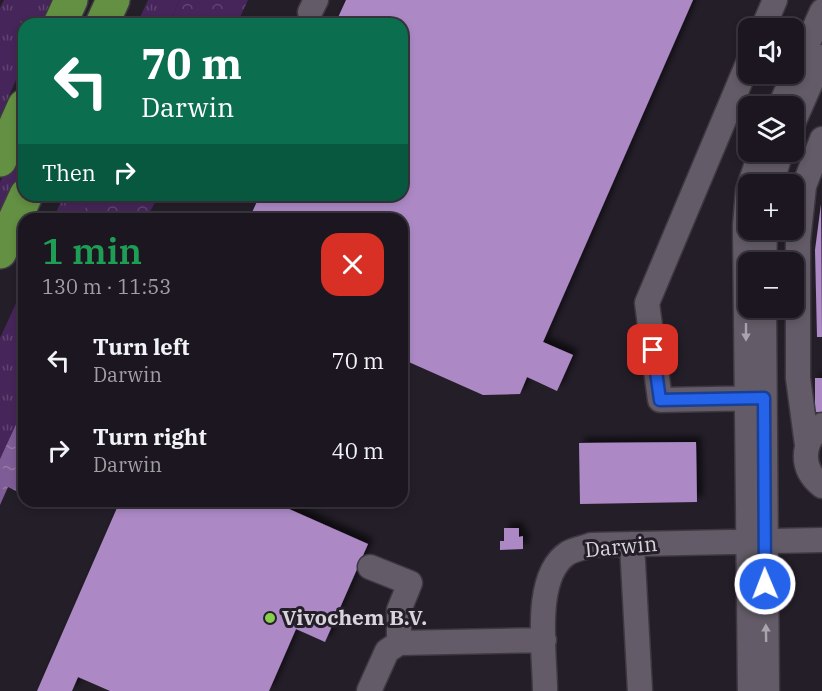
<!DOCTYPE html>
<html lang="en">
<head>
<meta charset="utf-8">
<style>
  body { margin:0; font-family:"IBM Plex Serif",serif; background:#241f28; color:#f1f3f6; height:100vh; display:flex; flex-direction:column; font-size:22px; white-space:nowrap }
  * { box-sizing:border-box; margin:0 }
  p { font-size:20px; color:#a09fa4 }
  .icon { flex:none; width:33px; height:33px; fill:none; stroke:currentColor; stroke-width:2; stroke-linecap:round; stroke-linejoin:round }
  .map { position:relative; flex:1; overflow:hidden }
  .panel { position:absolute; left:18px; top:213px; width:390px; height:294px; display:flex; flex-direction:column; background:#1b161f; border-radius:18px; box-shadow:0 3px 9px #0003,0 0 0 2px #39353d }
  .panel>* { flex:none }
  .banner { position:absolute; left:18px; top:18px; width:390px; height:183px; border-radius:18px; box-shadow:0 3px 9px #0003,0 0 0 2px #39353d; background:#0b6e4f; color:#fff; overflow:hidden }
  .buttons { position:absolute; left:738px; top:18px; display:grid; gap:12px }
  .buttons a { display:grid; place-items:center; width:66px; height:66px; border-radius:12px; background:#1b161f; box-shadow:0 3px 9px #0003,0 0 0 2px #39353d; font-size:30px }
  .pin { position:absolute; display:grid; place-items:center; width:51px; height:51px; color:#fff; margin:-26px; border-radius:12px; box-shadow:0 3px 9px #0006 }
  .me { position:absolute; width:66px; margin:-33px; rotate:359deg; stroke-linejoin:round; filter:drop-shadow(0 0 4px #0008) }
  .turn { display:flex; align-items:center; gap:21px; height:126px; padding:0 24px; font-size:27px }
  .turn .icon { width:78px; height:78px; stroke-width:2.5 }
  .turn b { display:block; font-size:42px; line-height:51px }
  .then { display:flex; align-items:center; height:57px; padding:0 24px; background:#0003; gap:12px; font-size:22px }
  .round { display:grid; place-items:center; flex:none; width:63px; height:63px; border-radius:18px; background:#241f28 }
  .head { display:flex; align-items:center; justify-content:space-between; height:102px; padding:0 24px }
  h1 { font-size:36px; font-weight:600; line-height:45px; color:#1e9e55 }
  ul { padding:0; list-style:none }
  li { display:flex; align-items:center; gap:18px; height:90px; padding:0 24px }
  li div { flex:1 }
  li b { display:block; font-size:22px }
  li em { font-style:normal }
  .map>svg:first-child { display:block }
  .grass { fill:url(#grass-tufts) }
  .forest { fill:url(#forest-crowns) }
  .water { fill:url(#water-ripples) }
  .building { fill:#ac89c5; filter:url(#shadow) }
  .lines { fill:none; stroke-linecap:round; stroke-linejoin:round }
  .minor-casing { stroke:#3e3941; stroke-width:27 }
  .highway-casing { stroke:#3e3941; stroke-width:36 }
  .minor { stroke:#635c68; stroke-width:24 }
  .highway { stroke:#639042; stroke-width:33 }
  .oneway { fill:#a9a4ad }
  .route-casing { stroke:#184099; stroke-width:15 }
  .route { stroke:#2563eb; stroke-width:10 }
  .poi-dot { fill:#86cf4b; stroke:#241e29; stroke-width:2 }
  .labels { text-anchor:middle; stroke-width:6; stroke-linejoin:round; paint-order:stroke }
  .street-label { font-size:21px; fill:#d8d4db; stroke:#241e29 }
  .poi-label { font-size:21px; font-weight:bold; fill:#d8d4db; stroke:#241e29; text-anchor:start }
</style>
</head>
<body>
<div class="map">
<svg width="822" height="691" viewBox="0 0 822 691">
  <defs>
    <pattern id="grass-tufts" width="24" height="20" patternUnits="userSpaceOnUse" patternTransform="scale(1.5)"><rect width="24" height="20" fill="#46255a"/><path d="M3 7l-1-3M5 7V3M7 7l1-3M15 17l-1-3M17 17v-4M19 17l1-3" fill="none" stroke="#604471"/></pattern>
    <pattern id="forest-crowns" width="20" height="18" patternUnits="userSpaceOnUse" patternTransform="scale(1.5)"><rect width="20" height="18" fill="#46255a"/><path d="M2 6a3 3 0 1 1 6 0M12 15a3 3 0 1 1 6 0" fill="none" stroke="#604471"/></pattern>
    <pattern id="water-ripples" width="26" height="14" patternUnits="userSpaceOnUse" patternTransform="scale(1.5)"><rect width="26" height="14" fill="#7e5c95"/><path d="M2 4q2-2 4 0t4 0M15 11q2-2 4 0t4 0" fill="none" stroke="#957aa8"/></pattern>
    <filter id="shadow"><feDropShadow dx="5.5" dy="-5.5" stdDeviation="3" flood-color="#0009"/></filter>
  </defs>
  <rect width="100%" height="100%" fill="#241e29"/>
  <!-- grass -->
  <path class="grass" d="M4,0H51L41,24H24V62L0,116V8Z
    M148,0H179L169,24H137Z
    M24,129V193L0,247V182Z
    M64,195H92L80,219H53Z
    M24,286V407L0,459V338Z"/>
  <!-- forest -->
  <path class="forest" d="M179,0H248L237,24H169Z
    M92,195H159L146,219H80Z"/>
  <!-- water -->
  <path class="water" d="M24,407V495L8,487L0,505V459Z"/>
  <!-- building -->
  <path class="building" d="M346,0H693L543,342L573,355L557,391L527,377L520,394L483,395L402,359V219H249L260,195H402V24H335Z
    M821,204L822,337H817L815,250Z
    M815,378H822V412H815Z
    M696,442L697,502L580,504L579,443Z
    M120,501H271L368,544L325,642L296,629L269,691H110L78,677L72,691H37Z
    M504,528H519V537L523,536V549L500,550V541H504Z"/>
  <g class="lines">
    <!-- minor casing -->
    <g class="minor-casing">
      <path id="minor" d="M310,12L316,0
        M763,28L775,0
        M748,63L647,303L660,400L764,398
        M780,106L822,11
        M794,121L822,57
        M750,184L761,152
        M771,184L781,152
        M748,190L745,226L750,691
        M764,262L765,230
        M764,308L767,691
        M822,425C801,443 800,469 822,486
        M807,445L798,378V241L804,186L822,139
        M632,544L640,691
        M370,567L410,583L399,610V643
        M369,691L387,651L399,643L544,640
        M545,691C545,654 532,576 568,553C575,549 584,548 591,545L822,540"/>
    </g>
    <!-- highway casing -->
    <g class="highway-casing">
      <path id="highway" d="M60,24L71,0
        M102,24L113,0
        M0,160L24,106
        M0,252L26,195"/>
    </g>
    <!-- minor -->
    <use href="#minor" class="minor"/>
    <!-- highway -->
    <use href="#highway" class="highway"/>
  </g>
  <!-- one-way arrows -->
  <defs><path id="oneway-solid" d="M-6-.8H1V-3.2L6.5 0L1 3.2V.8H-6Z" transform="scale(1.5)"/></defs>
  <g class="oneway">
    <use href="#oneway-solid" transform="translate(746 332) rotate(90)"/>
    <use href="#oneway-solid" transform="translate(766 633) rotate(-91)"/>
  </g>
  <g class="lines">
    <!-- route casing -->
    <g class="route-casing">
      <path id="route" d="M653,350L660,400L764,398L765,584"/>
    </g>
    <!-- route -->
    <use href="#route" class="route"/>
  </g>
  <!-- markers -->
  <circle class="poi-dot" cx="270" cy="618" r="6"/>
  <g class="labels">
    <!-- street labels -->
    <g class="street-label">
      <text transform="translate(621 547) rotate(-5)" y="7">Darwin</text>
    </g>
    <!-- poi labels -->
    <g class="poi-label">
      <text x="282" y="625">Vivochem B.V.</text>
    </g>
  </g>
</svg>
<div class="buttons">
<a><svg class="icon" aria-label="sound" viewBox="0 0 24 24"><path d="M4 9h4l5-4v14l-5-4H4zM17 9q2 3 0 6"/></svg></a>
<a><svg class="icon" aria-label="layers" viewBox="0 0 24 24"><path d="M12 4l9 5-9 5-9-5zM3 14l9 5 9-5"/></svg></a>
<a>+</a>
<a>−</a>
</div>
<div class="pin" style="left:653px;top:350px;background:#d93025"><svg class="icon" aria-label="arrive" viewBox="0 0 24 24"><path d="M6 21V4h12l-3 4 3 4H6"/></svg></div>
<svg class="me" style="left:765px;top:584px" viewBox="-20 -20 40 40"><circle r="17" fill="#2563eb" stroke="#fff" stroke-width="3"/><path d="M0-11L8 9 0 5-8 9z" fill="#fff"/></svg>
<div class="banner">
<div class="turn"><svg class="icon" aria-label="left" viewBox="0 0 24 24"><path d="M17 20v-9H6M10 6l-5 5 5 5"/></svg><div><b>70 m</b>Darwin</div></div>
<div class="then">Then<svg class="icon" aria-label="right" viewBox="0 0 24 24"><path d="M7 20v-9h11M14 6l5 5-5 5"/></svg></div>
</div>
<section class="panel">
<div class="head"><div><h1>1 min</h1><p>130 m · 11:53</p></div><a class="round" style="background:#d93025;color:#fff"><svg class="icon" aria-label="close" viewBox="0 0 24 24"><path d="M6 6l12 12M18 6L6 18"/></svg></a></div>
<ul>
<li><svg class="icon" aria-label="left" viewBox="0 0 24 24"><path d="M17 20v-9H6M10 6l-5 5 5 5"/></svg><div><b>Turn left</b><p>Darwin</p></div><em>70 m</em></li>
<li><svg class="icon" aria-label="right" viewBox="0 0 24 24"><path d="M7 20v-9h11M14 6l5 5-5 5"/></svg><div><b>Turn right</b><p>Darwin</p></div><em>40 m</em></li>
</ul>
</section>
</div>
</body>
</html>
